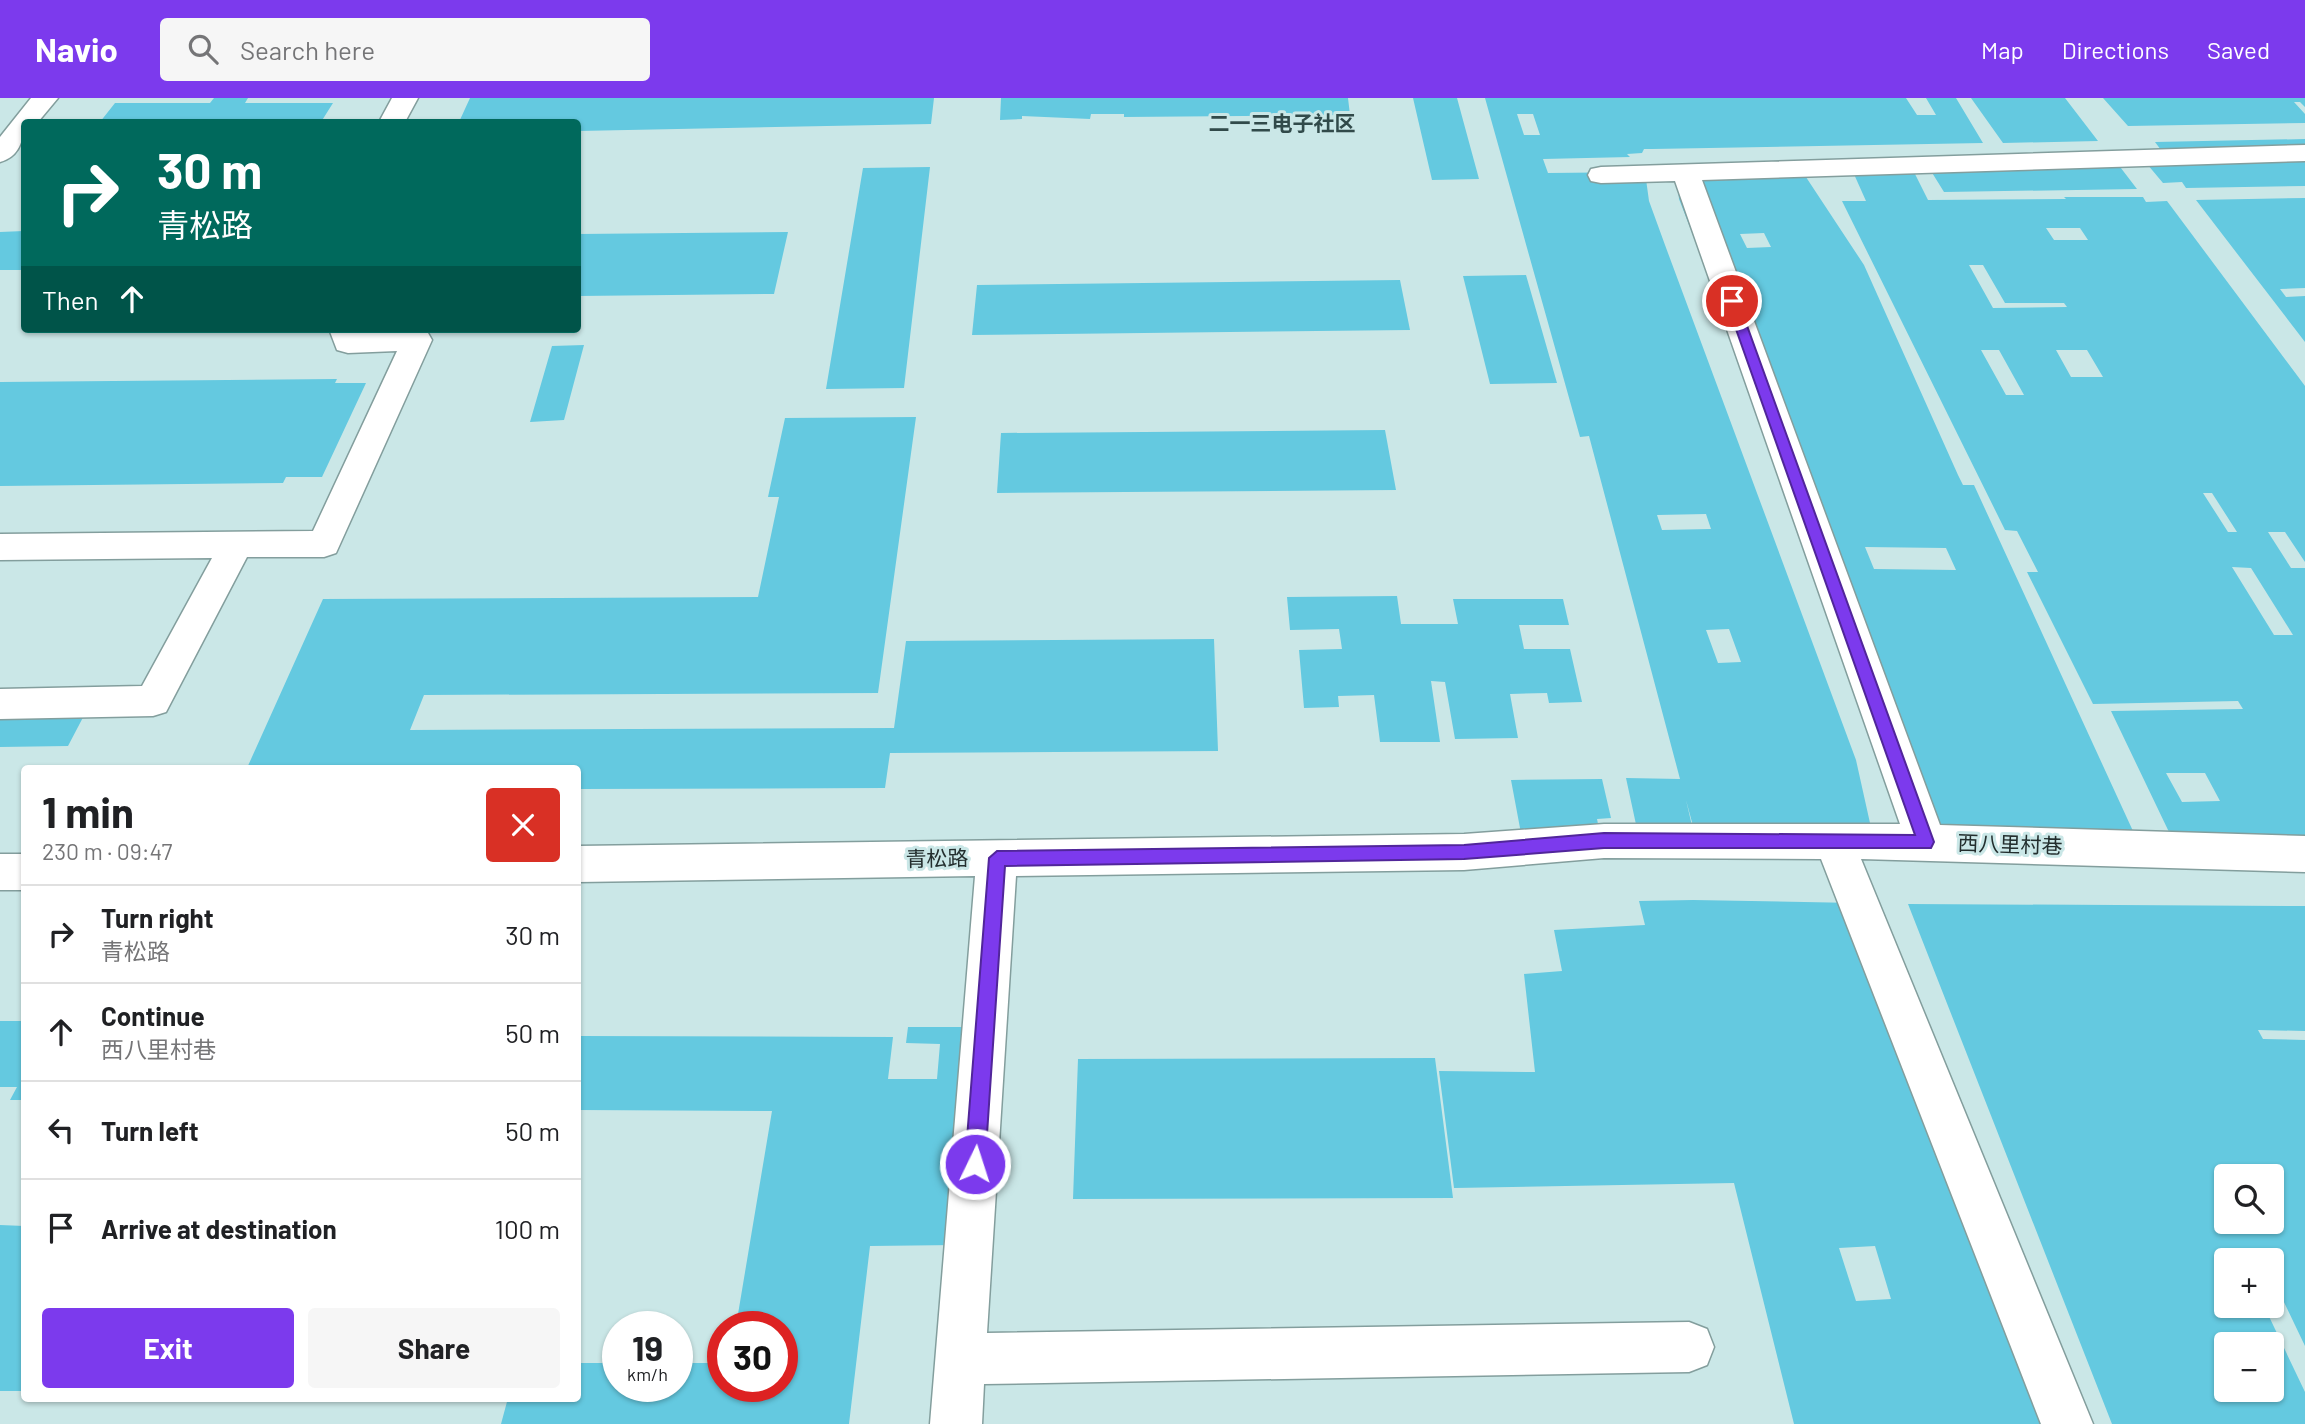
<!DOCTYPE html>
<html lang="en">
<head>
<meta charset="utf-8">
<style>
  body { margin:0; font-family:Barlow,"Noto Sans SC",sans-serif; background:#f6f6f6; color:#202124; height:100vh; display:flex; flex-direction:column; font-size:26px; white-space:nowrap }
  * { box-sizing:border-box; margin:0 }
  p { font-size:23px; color:#757577 }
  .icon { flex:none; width:38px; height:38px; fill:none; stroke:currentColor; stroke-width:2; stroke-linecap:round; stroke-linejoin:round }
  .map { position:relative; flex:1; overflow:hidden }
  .sheet { position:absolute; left:21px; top:667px; width:560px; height:637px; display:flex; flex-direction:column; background:#fff; border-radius:7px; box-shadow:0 2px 5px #0004 }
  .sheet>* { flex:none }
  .top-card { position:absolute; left:21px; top:21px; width:560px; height:214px; border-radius:7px; box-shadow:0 2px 5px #0004; background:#00695c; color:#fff; overflow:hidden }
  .controls { position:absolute; left:2214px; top:1066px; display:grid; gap:14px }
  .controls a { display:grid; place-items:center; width:70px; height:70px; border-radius:7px; background:#fff; box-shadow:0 2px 5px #0004; font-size:35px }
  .speed { position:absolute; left:602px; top:1213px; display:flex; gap:14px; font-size:35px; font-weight:700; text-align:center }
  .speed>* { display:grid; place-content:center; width:91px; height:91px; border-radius:50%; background:#fff; box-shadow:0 2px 5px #0004; line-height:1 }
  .speed small { font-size:18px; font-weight:400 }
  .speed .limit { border:10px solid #d22; background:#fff; color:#111 }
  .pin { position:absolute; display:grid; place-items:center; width:60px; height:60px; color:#fff; margin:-30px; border:4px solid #fff; border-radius:50%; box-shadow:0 2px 7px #0007 }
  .me { position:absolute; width:77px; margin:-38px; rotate:4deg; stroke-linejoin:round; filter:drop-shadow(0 0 5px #0008) }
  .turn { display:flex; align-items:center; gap:24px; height:147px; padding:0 21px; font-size:32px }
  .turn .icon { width:91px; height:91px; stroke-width:2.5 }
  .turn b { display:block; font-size:49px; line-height:60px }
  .then { display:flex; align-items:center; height:66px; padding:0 21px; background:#0003; gap:14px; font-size:26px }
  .round { display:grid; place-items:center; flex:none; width:74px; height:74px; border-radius:7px; background:#f6f6f6 }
  .overview { display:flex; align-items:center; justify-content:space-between; height:119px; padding:0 21px }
  h1 { font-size:42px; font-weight:700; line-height:52px }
  .action { display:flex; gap:14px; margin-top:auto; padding:14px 21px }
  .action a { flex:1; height:80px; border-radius:7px; background:#7c3aed; color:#fff; font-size:28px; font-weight:700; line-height:80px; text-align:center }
  .action a+a { background:#f6f6f6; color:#202124 }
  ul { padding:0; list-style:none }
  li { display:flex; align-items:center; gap:21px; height:98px; padding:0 21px; border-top:2px solid #e0e0e0 }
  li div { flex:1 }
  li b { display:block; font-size:26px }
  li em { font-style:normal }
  header { display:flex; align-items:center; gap:42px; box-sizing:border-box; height:98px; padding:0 35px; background:#7c3aed; color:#fff }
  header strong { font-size:33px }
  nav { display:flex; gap:38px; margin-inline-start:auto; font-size:24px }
  .search { width:490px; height:63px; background:#f6f6f6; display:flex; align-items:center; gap:18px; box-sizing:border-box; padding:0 24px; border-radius:7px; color:#757577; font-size:26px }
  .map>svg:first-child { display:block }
  .building { fill:#64c9e0; fill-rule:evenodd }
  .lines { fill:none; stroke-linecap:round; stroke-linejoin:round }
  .minor-casing { stroke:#839e9d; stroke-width:3 }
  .minor { fill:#fff; fill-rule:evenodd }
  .route { fill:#7c3aed; stroke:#51269a; stroke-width:2 }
  .labels { text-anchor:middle; stroke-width:6; stroke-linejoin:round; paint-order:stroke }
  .far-quarter-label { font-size:21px; font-weight:bold; fill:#314a4a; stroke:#cae7e7 }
  .street-label { font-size:21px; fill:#232e2e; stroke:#cae7e7 }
</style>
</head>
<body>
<header>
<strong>Navio</strong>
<div class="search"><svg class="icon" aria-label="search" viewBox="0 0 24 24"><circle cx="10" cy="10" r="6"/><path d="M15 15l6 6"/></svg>Search here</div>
<nav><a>Map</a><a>Directions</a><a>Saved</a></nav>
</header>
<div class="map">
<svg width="2305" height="1326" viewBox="0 0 2305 1326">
  <rect width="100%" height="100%" fill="#cae7e7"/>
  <!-- building -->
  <path class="building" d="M214,0H248L245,5H333L321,24H100L115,5H210Z
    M470,0H934L931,26L578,33V24H459Z
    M1001,0H1348L1350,17L1124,19V16H1091L1090,21L1022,18V21L1000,22Z
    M1413,0H1457L1479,81L1432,82Z
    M1485,0H1906L1917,17H1936L1926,0H1956L1983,45L1652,51H1644L1642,55L1627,56L1630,59L1543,61L1548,75L1645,74L1649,103L1665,147L1641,148L1665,147L1856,662L1874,743L1699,750L1686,702L1696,745H1640L1626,680L1680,681L1589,338L1580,339ZM1517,16H1533L1540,37H1524ZM1706,416L1711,431L1662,432L1657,417ZM1729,531L1741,564L1718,565L1706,532Z
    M1971,0H2065L2098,43L2003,45Z
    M2103,0H2305V9L2300,4H2294L2305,16V25L2128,28Z
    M2305,41V88L2186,90L2182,84L2163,85L2142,60H2167L2155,44Z
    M2114,61L2137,91L1944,94L1926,65Z
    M1849,65L1910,66L1928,102L2066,101L2064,99H2143L2146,104L2167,103L2305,288V464L2285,434H2268L2291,470H2305V758L2180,757L2111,613L2243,611L2238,603L2093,606L2027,474H2038L2017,433L2005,432L1842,103H1866ZM2046,130H2080L2088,142H2054ZM1969,167H1983L2005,205H2064L2067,209L1993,210ZM1981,252H1999L2024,297H2006ZM2056,252H2087L2103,279H2071ZM2203,395H2212L2237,434H2228ZM2232,469L2251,470L2293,537H2274ZM2166,675H2205L2220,703L2182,704Z
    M930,69L904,290L826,291L863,70Z
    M1676,69L1800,70L1864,167L1958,377L1963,387H1974L2144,757L1946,756L1744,269L1679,101ZM1764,135L1771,149L1747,150L1740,136ZM1865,449L1946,450L1956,472L1874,471Z
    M2305,100V190L2280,191L2286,199L2305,198V244L2196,102Z
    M24,133V172H0V134Z
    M788,134L774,196L578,198V136Z
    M1526,177L1557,285L1490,286L1463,178Z
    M1400,182L1410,232L972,237L977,187Z
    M584,247L564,322L530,324L552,248Z
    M337,281L335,285H366L322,379H286L283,385L0,388V284Z
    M916,319L878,595L424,597L410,632L894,630L906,543L1214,541L1218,653L890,655L885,690L578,691V670H247L323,501L758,499L779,399H768L785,320Z
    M1385,332L1396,392L997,395L1001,335Z
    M1397,498L1401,526H1458L1453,501H1563L1569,527H1519L1524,551H1570L1582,604L1549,605L1547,595L1510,596L1518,640L1455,641L1445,584L1431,583L1440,644H1380L1374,597L1338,598L1339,609L1304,610L1299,552L1342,551L1339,531L1290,532L1287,499Z
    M89,608L68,648L0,649V610Z
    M1602,681L1611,720L1597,721L1602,745L1523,746L1511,682Z
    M1693,802L1856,805L2045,1326H1794L1734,1085L1454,1090L1439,973L1535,974L1524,876L1562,873L1554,832L1645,827L1639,803ZM1875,1148L1891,1201L1856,1203L1839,1150Z
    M1908,806L2305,808V933L2258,932L2263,941L2305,942V1248L2272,1179V1162H2226V1208H2264L2305,1294V1326H2112ZM2226,1078H2272V1124H2226ZM2226,1246H2272V1292H2226Z
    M0,923H24V1002H10L17,989H0Z
    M908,929H974L956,1147L870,1148L849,1326H501L508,1300H578V1265H618V1288H677V1265H723V1288H782V1228H736L772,1013L578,1012V938L893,939L888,981H937L940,946L906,945Z
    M1435,960L1453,1100L1073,1101L1078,961Z
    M0,1127L24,1128V1293H0Z"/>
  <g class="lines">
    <!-- minor casing -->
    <g class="minor-casing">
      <path id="minor" d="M31,0H58L38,24H24C24,42 19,59 0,64V39Z
        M392,0H418L405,24H379Z
        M2305,47V63L1702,82L1940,727L2305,738V774L1861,761L2093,1326H2041L1821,761L1604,760L1464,772L1016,778L987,1235L1689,1224L1707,1231L1714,1249L1707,1267L1689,1274L984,1286L982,1326H930L975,778L578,784V748L1464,736L1604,726H1900L1675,83L1601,85L1591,83L1588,77L1591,71L1601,69Z
        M329,231H359L360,234L417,232L428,235L432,242L336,455L324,459H247L166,614L153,618L0,621V591L142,588L212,460L0,462V436L313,433L397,253L348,255L337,252Z
        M0,756H24V792H0Z"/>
    </g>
    <!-- minor -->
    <use href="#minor" class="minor"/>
  </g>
  <!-- route -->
  <path class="route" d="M1732,199L1738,203L1934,744L1931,750H1604L1464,761L1005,768L985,1066L982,1073L975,1076L968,1073L965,1066L989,760L997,753L1464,747L1604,735L1915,737L1726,203Z"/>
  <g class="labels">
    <!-- far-quarter labels -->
    <g class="far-quarter-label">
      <text x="1282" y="33">二一三电子社区</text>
    </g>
    <!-- street labels -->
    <g class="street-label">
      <text transform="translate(2010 747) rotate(2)" y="7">西八里村巷</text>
      <text transform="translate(937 761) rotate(-1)" y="7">青松路</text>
    </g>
  </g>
</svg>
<div class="controls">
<a><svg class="icon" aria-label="search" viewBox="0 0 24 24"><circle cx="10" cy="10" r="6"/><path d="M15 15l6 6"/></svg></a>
<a>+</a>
<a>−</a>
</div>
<div class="speed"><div>19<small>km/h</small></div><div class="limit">30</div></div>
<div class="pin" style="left:1732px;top:203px;background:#d93025"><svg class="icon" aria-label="arrive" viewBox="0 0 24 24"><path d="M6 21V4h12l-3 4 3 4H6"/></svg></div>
<svg class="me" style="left:975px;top:1066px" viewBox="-20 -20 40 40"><circle r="17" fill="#7c3aed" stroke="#fff" stroke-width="3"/><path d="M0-11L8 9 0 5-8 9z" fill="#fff"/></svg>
<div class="top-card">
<div class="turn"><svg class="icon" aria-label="right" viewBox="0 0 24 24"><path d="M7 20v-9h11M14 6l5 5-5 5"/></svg><div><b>30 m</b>青松路</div></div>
<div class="then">Then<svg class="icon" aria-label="ahead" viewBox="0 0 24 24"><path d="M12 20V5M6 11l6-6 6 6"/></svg></div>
</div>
<section class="sheet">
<div class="overview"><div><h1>1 min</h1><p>230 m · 09:47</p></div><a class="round" style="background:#d93025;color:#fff"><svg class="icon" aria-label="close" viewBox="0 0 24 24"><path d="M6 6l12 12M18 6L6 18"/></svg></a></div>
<ul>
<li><svg class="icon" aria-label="right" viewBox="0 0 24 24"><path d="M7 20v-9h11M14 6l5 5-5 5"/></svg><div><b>Turn right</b><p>青松路</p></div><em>30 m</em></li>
<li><svg class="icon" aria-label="ahead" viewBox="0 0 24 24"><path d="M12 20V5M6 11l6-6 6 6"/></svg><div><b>Continue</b><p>西八里村巷</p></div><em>50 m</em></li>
<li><svg class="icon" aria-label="left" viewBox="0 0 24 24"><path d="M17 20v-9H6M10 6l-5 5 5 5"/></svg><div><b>Turn left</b></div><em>50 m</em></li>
<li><svg class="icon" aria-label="arrive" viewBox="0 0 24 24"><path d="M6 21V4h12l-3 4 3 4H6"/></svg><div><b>Arrive at destination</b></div><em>100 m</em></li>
</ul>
<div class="action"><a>Exit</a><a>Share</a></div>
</section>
</div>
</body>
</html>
